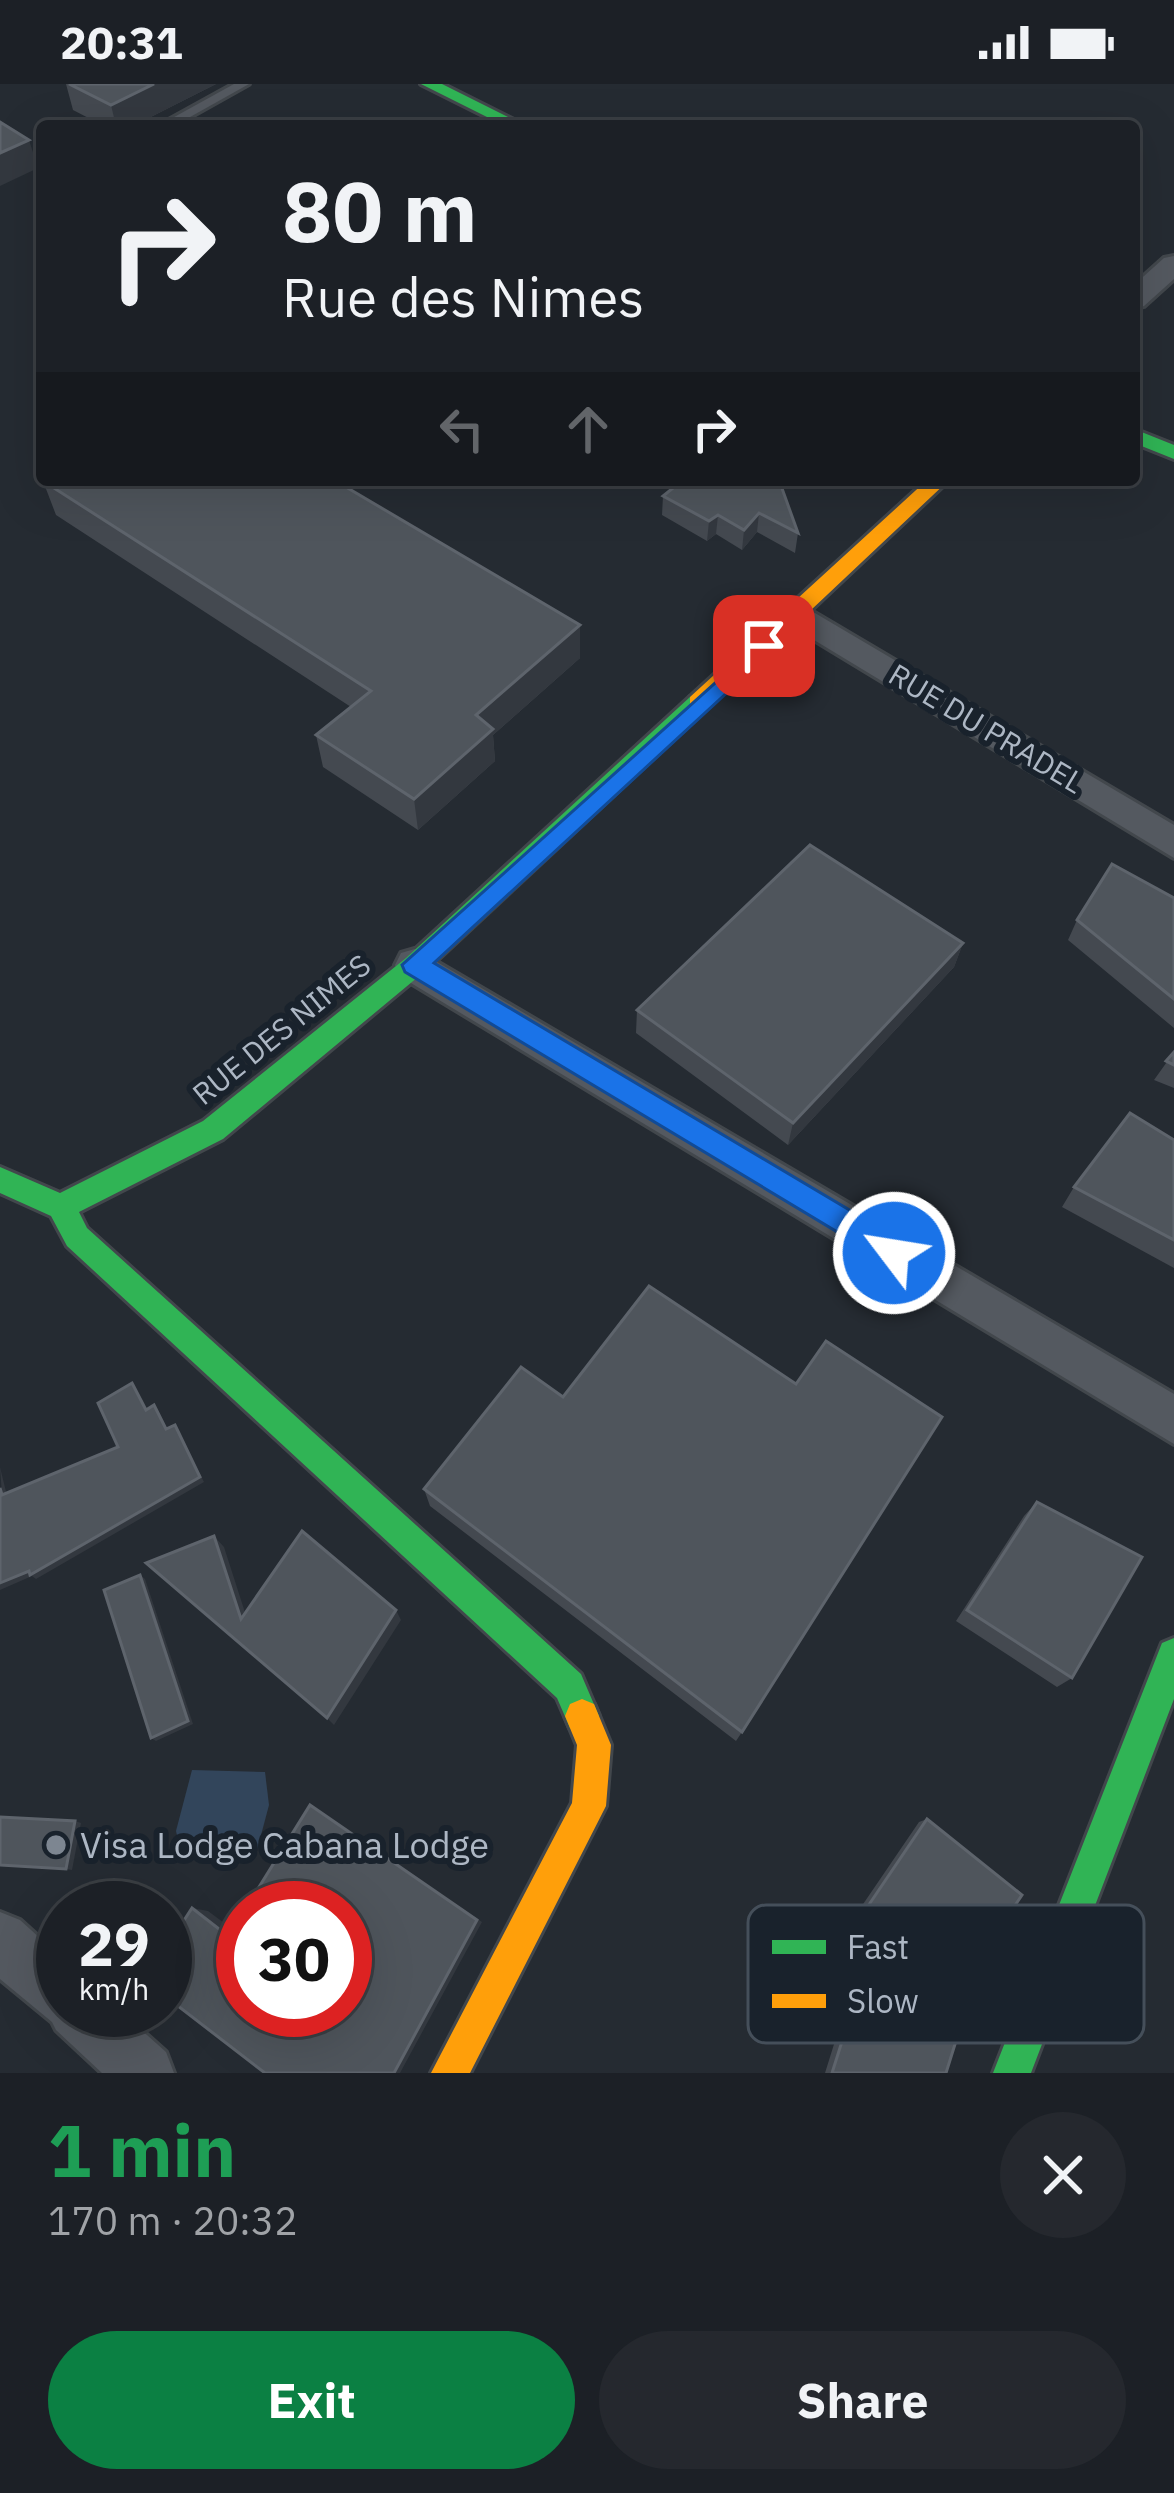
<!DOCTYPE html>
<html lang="en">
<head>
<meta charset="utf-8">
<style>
  body { margin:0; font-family:"IBM Plex Sans",sans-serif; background:#25282e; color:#f1f3f6; height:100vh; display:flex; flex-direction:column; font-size:45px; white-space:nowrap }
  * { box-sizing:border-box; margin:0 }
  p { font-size:39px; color:#a0a3a7 }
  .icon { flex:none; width:66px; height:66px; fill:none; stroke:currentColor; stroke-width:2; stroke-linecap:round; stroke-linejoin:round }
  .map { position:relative; height:1989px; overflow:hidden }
  .sheet { display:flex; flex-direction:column; background:#1c2026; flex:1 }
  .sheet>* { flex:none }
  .top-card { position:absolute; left:36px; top:36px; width:1104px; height:366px; border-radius:12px; box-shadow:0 12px 48px #0002,0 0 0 3px #3a3e43; background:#1c2026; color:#f1f3f6; overflow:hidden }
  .speed { position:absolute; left:36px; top:1797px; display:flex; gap:24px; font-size:60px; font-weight:700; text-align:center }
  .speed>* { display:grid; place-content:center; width:156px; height:156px; border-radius:50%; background:#1c2026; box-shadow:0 12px 48px #0002,0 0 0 3px #3a3e43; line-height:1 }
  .speed small { font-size:30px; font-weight:400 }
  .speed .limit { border:18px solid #d22; background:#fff; color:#111 }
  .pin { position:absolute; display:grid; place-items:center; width:102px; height:102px; color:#fff; margin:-51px; border-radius:24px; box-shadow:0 6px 18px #0006 }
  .me { position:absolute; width:132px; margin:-66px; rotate:301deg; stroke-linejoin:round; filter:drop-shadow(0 0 9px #0008) }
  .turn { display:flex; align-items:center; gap:42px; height:252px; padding:0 48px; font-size:54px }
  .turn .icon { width:156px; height:156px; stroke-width:2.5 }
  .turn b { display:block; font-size:84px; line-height:102px }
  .lanes { display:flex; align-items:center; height:114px; padding:0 48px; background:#0003; justify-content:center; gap:60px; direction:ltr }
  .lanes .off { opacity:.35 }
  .round { display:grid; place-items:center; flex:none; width:126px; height:126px; border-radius:63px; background:#25282e }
  .headline { display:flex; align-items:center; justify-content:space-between; height:204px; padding:0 48px }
  h1 { font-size:72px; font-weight:700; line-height:90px; color:#1e9e55 }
  .button { display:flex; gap:24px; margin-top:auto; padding:24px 48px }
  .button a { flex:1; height:138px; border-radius:72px; background:#0b8043; color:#fff; font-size:48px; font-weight:700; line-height:138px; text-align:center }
  .button a+a { background:#25282e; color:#f1f3f6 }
  .status { display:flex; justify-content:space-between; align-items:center; height:84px; padding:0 60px; background:#1c2026; direction:ltr }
  .status svg { height:33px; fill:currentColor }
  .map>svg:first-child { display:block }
  .water { fill:#32455b }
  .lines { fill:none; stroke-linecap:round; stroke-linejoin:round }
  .lane-casing { stroke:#42474c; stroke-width:6 }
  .street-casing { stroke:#42474c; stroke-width:6 }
  .fast-casing { stroke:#42474c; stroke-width:6 }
  .slow-casing { stroke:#42474c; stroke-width:6 }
  .lane { fill:#545960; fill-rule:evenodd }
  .street { fill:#545960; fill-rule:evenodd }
  .fast { fill:#30b455; fill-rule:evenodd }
  .slow { fill:#ff9f0a; fill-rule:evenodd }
  .wall { fill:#444950 }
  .shaded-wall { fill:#33383f }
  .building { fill:#4f555c; stroke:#5e646c; stroke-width:3 }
  .route { fill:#1a73e8; stroke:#114b97; stroke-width:3 }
  .poi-dot { fill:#7d8691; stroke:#19222c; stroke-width:4.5 }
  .labels { text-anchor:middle; stroke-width:12; stroke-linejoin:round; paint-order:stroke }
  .street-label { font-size:30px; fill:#adb7c4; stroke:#19222c }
  .near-poi-label { font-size:36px; fill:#adb7c4; stroke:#19222c; text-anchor:start }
  .key { fill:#19222c; stroke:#454f5a; stroke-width:3 }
  .key-label { font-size:33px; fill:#adb7c4 }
</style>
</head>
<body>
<div class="status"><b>20:31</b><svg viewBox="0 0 49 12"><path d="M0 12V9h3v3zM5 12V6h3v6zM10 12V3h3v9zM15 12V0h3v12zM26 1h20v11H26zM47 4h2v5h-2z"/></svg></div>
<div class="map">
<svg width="1174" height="1989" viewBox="0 0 1174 1989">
  <rect width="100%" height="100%" fill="#252b32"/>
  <!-- water -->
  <path class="water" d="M192,1686L265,1688L269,1721L256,1770L181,1769L176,1747Z"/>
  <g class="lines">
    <!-- lane casing -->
    <g class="lane-casing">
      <path id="lane" d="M234,0H249L174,42H158Z"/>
    </g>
    <!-- street casing -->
    <g class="street-casing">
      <path id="street" d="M1174,172V195L1144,222L1134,225V201L1164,174Z
        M798,519L1174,741V774L786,539L781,531L786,523Z
        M415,865L1174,1310V1360L401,893L395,881L401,869Z
        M0,1828L20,1836L63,1875V1926H119L166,1968L174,1989H102L56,1946L52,1938L0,1895Z"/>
    </g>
    <!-- fast casing -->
    <g class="fast-casing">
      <path id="fast" d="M421,0H442L526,42H505Z
        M1134,345L1174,361V375L1134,359Z
        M698,611L706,613V625L424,888L223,1055L79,1128L87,1144L581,1590L599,1632L594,1644L582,1649L570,1644L557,1614L67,1162L51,1132L0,1109V1083L60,1109L203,1037L406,874L690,613Z
        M1174,1554V1615L1031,1989H993L1162,1559Z"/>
    </g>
    <!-- slow casing -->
    <g class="slow-casing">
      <path id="slow" d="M927,396H949L706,625H690V613Z
        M582,1615L594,1620L611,1661L606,1722L470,1989H431L572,1719L577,1661L565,1632L570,1620Z"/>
    </g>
    <!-- lane -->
    <use href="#lane" class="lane"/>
    <!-- street -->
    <use href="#street" class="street"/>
    <!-- fast -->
    <use href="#fast" class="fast"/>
    <!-- slow -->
    <use href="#slow" class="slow"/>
  </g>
  <!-- wall -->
  <path class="wall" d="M66,0H216L133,42H104L73,26Z
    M779,396L798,449L795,469L757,448L742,466L716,450L707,457L662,431L663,412Z
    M43,397L580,574L493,651L495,677L418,746L323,683L316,651L351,623L56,431Z
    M1174,814V944L1068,856L1077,836Z
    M963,859L954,883L788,1061L636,949L637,926Z
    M1174,968V1004L1154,996Z
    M1174,1056V1184L1062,1123L1074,1103Z
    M424,1405L742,1648L736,1657L430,1422Z
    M1037,1418L1072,1594L1057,1603L956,1537L1024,1432Z
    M927,1735L966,1894L957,1893L857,1829L919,1738Z
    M845,1925L852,1926L946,1989H825Z"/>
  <!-- shaded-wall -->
  <path class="shaded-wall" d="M154,0H216L133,42H116L111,21Z
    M29,56L38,84L0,102V69Z
    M759,429L757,448L742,466L744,446Z
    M718,431L716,450L707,457L709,437Z
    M580,541V574L493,651L495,677L418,746L414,715L476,631Z
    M963,859L954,883L788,1061L793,1039Z
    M175,1341L204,1398L36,1495L32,1492L0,1506V1499Z
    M0,1383L8,1416L2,1411Z
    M214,1452L224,1463L250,1544L241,1535Z
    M140,1491L145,1495L193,1640L156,1657L151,1654Z
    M396,1526L401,1536L334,1641L327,1634Z
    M310,1721L482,1838L400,1989H394Z
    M75,1737L81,1739L72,1786L66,1785Z
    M192,1824L208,1827L243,1853L228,1852Z"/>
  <!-- building -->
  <path class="building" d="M69,0H154L111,21Z
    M0,38L29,56L0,69Z
    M45,396H334L580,541L476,631L493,645L414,715L316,651L371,607L43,397Z
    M683,396H779L798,449L759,429L744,446L718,431L709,437L663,412Z
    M810,761L963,859L793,1039L637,926Z
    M1112,780L1174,814V915L1077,836Z
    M1174,968V981L1166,977Z
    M1130,1029L1174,1056V1156L1074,1103Z
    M649,1202L796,1300L826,1257L942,1333L742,1648L424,1405L521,1283L563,1313Z
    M132,1299L146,1326L154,1321L166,1345L175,1341L200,1393L30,1491L29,1487L0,1499V1404L2,1411L118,1363L98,1319Z
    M1037,1418L1142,1473L1072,1594L967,1526Z
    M302,1447L396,1526L327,1634L146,1479L214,1452L241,1535Z
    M140,1491L188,1637L151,1654L104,1506Z
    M310,1721L477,1836L394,1989H265L165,1912V1866L192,1824L228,1852L243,1828V1926H345V1824H246Z
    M0,1733L75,1737L66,1785L0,1781Z
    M927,1735L1022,1811L966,1894L864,1828Z
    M852,1926L956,1957L946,1989H832Z"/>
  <!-- route -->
  <path class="route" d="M764,555L771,557V568L434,879L905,1159L909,1169L905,1178L894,1182L405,888L402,881Z"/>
  <!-- markers -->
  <circle class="poi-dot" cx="56" cy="1761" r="12"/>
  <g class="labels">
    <!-- street labels -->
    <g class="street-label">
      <text transform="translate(986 645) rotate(31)" y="10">RUE DU PRADEL</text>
      <text transform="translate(282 946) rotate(-39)" y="10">RUE DES NIMES</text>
    </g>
    <!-- near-poi labels -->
    <g class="near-poi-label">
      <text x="80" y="1774">Visa Lodge Cabana Lodge</text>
    </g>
  </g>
  <!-- legend -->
  <rect x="748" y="1821" width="396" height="138" rx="18" class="key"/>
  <rect x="772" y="1856" width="54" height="14" fill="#30b455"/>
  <rect x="772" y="1910" width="54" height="14" fill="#ff9f0a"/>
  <g class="key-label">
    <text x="847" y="1875">Fast</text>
    <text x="847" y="1929">Slow</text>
  </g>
</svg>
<div class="speed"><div>29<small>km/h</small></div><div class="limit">30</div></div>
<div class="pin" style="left:764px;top:562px;background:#d93025"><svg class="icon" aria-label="arrive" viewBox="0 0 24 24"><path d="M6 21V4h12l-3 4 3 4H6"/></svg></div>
<svg class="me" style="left:894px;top:1169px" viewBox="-20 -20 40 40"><circle r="17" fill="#1a73e8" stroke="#fff" stroke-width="3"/><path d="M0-11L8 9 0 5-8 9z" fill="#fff"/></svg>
<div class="top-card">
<div class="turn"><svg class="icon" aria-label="right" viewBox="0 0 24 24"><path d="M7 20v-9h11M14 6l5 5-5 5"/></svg><div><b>80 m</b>Rue des Nimes</div></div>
<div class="lanes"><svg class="icon off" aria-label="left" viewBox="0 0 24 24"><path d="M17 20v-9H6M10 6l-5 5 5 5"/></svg><svg class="icon off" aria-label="ahead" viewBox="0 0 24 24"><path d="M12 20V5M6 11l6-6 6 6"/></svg><svg class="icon" aria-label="right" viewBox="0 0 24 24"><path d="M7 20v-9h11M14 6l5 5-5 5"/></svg></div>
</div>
</div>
<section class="sheet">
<div class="headline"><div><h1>1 min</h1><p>170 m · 20:32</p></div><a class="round"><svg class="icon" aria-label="close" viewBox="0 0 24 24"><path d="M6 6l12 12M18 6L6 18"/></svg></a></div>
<div class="button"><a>Exit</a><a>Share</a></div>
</section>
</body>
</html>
